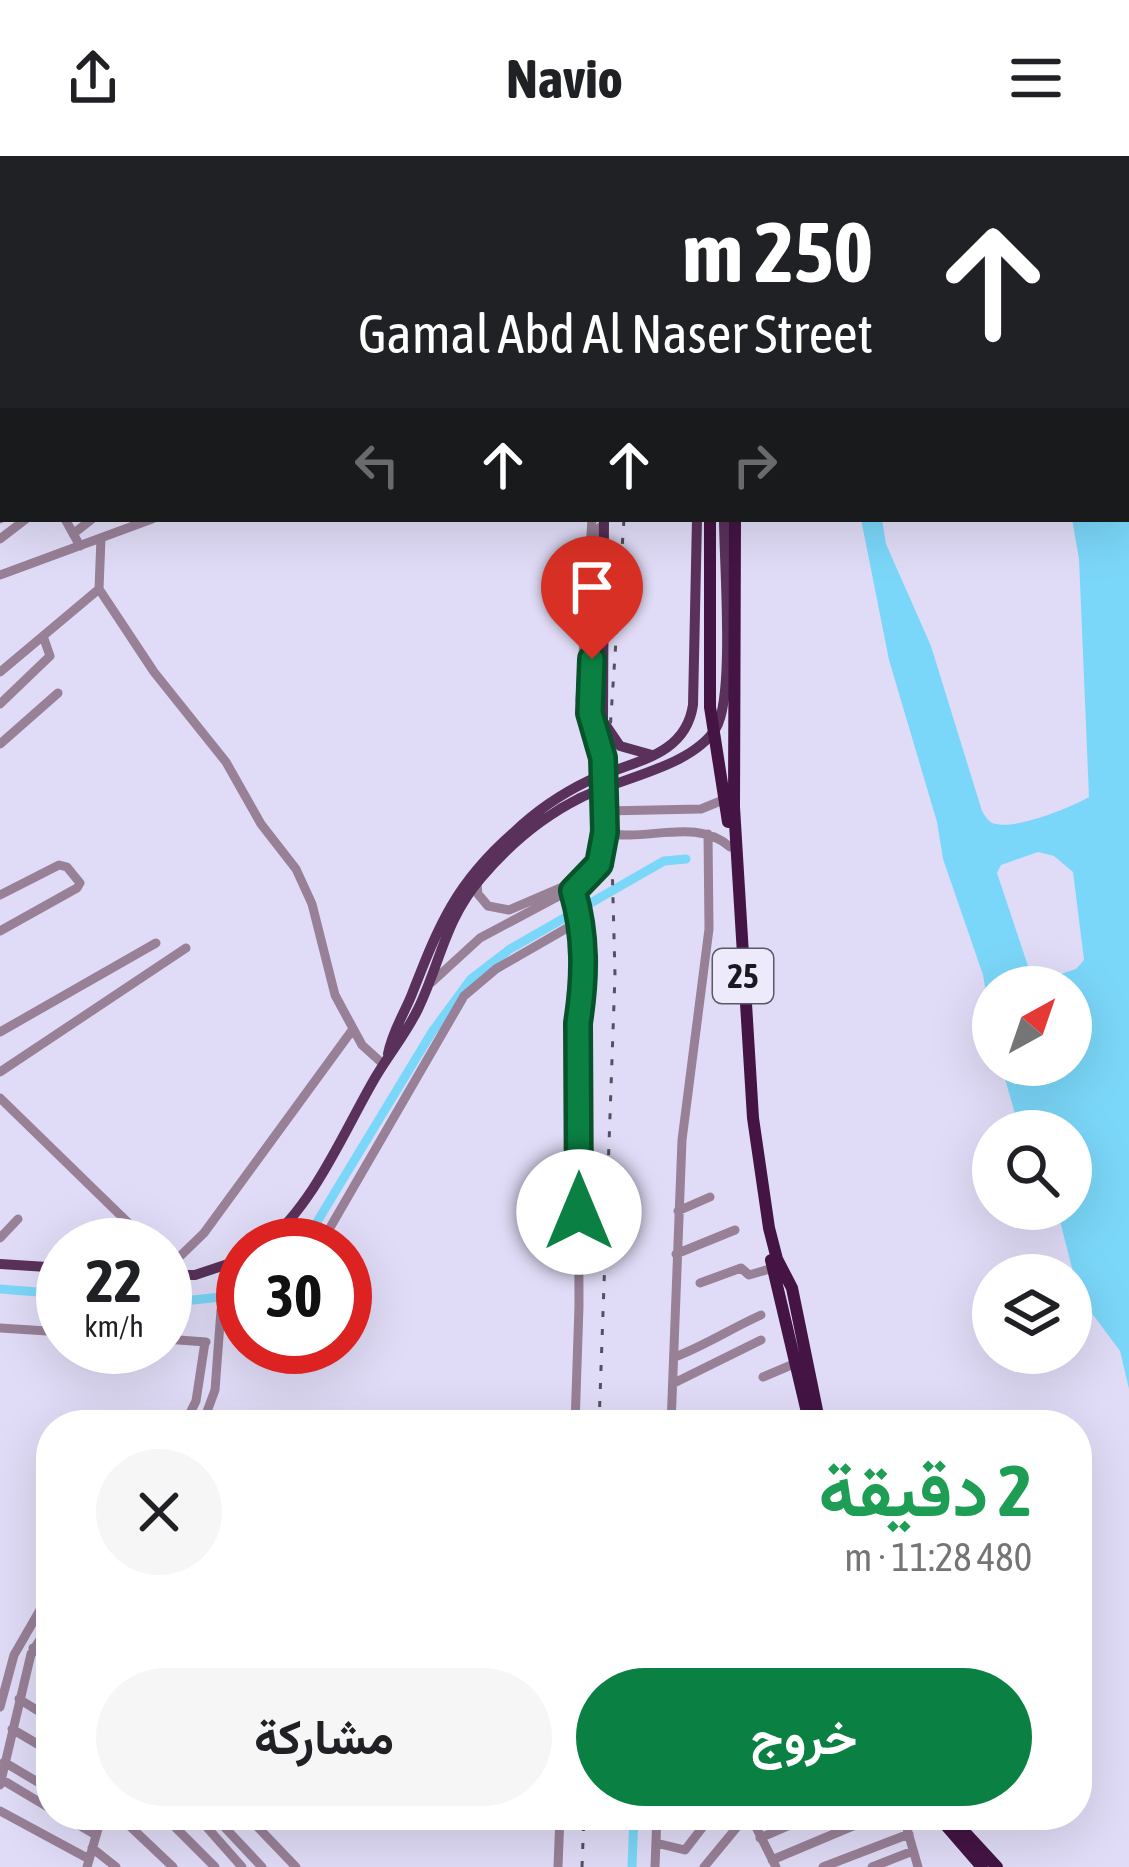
<!DOCTYPE html>
<html lang="ar">
<head>
<meta charset="utf-8">
<style>
  body { margin:0; font-family:"Asap Condensed",Vazirmatn,sans-serif; background:#f6f6f6; color:#202124; direction:rtl; height:100vh; display:flex; flex-direction:column; font-size:45px; white-space:nowrap }
  * { box-sizing:border-box; margin:0 }
  p { font-size:39px; color:#757577 }
  .icon { flex:none; width:66px; height:66px; fill:none; stroke:currentColor; stroke-width:2; stroke-linecap:round; stroke-linejoin:round }
  .map { position:relative; flex:1; overflow:hidden; direction:ltr }
  .side { position:absolute; left:36px; top:1254px; width:1056px; height:420px; display:flex; flex-direction:column; background:#fff; border-radius:48px; box-shadow:0 12px 48px #0002; direction:rtl }
  .side>* { flex:none }
  .guide { position:absolute; left:0px; top:0px; width:1131px; height:366px; box-shadow:0 12px 48px #0002; direction:rtl; background:#202124; color:#fff; overflow:hidden }
  .needle { width:78px; rotate:40deg }
  .controls { position:absolute; left:972px; top:810px; display:grid; gap:24px }
  .controls a { display:grid; place-items:center; width:120px; height:120px; border-radius:50%; background:#fff; box-shadow:0 12px 48px #0002; font-size:60px }
  .speed { position:absolute; left:36px; top:1062px; display:flex; gap:24px; font-size:60px; font-weight:700; text-align:center }
  .speed>* { display:grid; place-content:center; width:156px; height:156px; border-radius:50%; background:#fff; box-shadow:0 12px 48px #0002; line-height:1 }
  .speed small { font-size:30px; font-weight:400 }
  .speed .limit { border:18px solid #d22; background:#fff; color:#111 }
  .pin { position:absolute; display:grid; place-items:center; width:102px; height:102px; color:#fff; margin:-123px -51px; border-radius:50% 50% 50% 0; rotate:-45deg; box-shadow:0 0 12px #0007 }
  .pin .icon { rotate:45deg }
  .me { position:absolute; width:132px; margin:-66px; rotate:0deg; stroke-linejoin:round; filter:drop-shadow(0 0 9px #0008) }
  .turn { display:flex; align-items:center; gap:42px; height:252px; padding:0 60px; font-size:54px }
  .turn .icon { width:156px; height:156px; stroke-width:2.5 }
  .turn b { display:block; font-size:84px; line-height:102px }
  .lanes { display:flex; align-items:center; height:114px; padding:0 60px; background:#0003; justify-content:center; gap:60px; direction:ltr }
  .lanes .off { opacity:.35 }
  .round { display:grid; place-items:center; flex:none; width:126px; height:126px; border-radius:63px; background:#f6f6f6 }
  .head { display:flex; align-items:center; justify-content:space-between; height:204px; padding:0 60px }
  h1 { font-size:72px; font-weight:700; line-height:90px; color:#1e9e55 }
  .action { display:flex; gap:24px; margin-top:auto; padding:24px 60px }
  .action a { flex:1; height:138px; border-radius:72px; background:#0b8043; color:#fff; font-size:48px; font-weight:700; line-height:138px; text-align:center }
  .action a+a { background:#f6f6f6; color:#202124 }
  header { display:flex; justify-content:space-between; align-items:center; height:156px; padding:0 60px; background:#fff; font-size:54px; font-weight:700 }
  .map>svg:first-child { display:block }
  .water { fill:#7bd7f9; fill-rule:evenodd }
  .lines { fill:none; stroke-linecap:round; stroke-linejoin:round }
  .canal { stroke:#7bd7f9; stroke-width:9 }
  .minor { stroke:#988097; stroke-width:9 }
  .major { stroke:#5a315a; stroke-width:10 }
  .highway { stroke:#431444; stroke-width:12 }
  .rail { stroke:#53515f; stroke-width:3; stroke-dasharray:6 12; stroke-linecap:butt }
  .route-casing { stroke:#07532c; stroke-width:30 }
  .route { stroke:#0b8043; stroke-width:21 }
  .labels { text-anchor:middle; stroke-width:9; stroke-linejoin:round; paint-order:stroke }
  .shield { fill:#edebfb; stroke:#595863; stroke-width:3 }
  .shield-label { font-size:33px; font-weight:bold; fill:#1a1922 }
</style>
</head>
<body>
<header><svg class="icon" aria-label="menu" viewBox="0 0 24 24"><path d="M4 6h16M4 12h16M4 18h16"/></svg>Navio<svg class="icon" aria-label="share" viewBox="0 0 24 24"><path d="M12 15V3M7 8l5-5 5 5M5 13v7h14v-7"/></svg></header>
<div class="map">
<svg width="1129" height="1711" viewBox="0 0 1129 1711">
  <rect width="100%" height="100%" fill="#e0dcf7"/>
  <!-- water -->
  <path class="water" d="M920,0H1129V1233L1120,1195L1079,1140L1058,1057L1042,1053H1071V975H1020L1001,909H1071V831H993V878L983,819L943,703L937,666L889,504L861,363H882L886,388L931,490L982,655C986,661 989,667 996,668C1017,673 1070,652 1089,641L1079,403L1072,363H1128V3H920ZM1038,696L1054,700L1073,716L1084,804L1076,813L1039,825L1030,816L997,717L1001,709Z"/>
  <g class="lines">
    <!-- canal -->
    <path class="canal" d="M303,1089L432,876L471,823L510,793L664,705L686,703
      M0,1133L63,1138
      M165,1147L221,1141L243,1130
      M632,1711L634,1659"/>
    <!-- minor -->
    <path class="minor" d="M319,0L322,3
      M537,0L538,3
      M511,3L515,0
      M0,247L3,245
      M0,300L3,299
      M0,325L3,323
      M0,363L3,361
      M65,363L80,390
      M73,378L92,363
      M0,383L26,363
      M0,419L152,363
      M99,433L154,516L226,606L261,668L296,713L312,748L335,839L362,889L383,908
      M0,516L99,433L101,382
      M0,548L50,500L43,480
      M0,588L58,537
      M605,655L701,653L723,644
      M605,677C646,686 697,661 730,691
      M477,728L478,738L488,750L509,754L572,727L585,717L593,703L597,622L580,544L592,363
      M573,735C586,779 584,822 578,867L579,1150L575,1269
      M0,739L59,709L67,711L80,727L77,732L0,775
      M432,826L480,782L587,725L602,702L605,677L603,602L590,557L600,371
      M0,876L156,787
      M0,916L186,792
      M0,942L151,1089
      M678,1055L710,1041
      M0,1082L18,1063
      M320,1089L464,840L496,813L581,764
      M676,1098L735,1074
      M171,1109L204,1077L353,873
      M700,1127L741,1112L749,1119L773,1112
      M0,1172L63,1176
      M165,1183L206,1186
      M675,1201C706,1189 730,1173 761,1159
      M763,1221L796,1207
      M674,1227L761,1184
      M184,1269L196,1245L205,1186
      M202,1269L215,1234L221,1154L226,1146L243,1139
      M671,1269L682,984L709,773L708,678
      M33,1492L51,1508
      M48,1527L51,1530
      M19,1543L51,1563
      M0,1551L14,1499L51,1435
      M12,1573L51,1596
      M4,1606L51,1634
      M1,1623L51,1653
      M0,1629L31,1498L51,1466
      M0,1655L89,1703
      M62,1659L96,1679
      M118,1659L173,1711
      M163,1659L215,1711
      M196,1659L242,1711
      M213,1659L262,1711
      M246,1659L296,1711
      M750,1659L776,1711
      M903,1659L918,1711
      M760,1682L813,1659
      M656,1687L685,1694L712,1659
      M92,1692L116,1711
      M772,1704L879,1659
      M87,1711L102,1659
      M558,1711L560,1659
      M655,1711L657,1659
      M704,1711L747,1659
      M823,1711L909,1678
      M872,1711L913,1695"/>
    <!-- major -->
    <path class="major" d="M604,363L603,565L620,590L652,599
      M388,898C392,876 404,858 412,838C439,769 455,728 513,677C535,656 561,638 588,625C629,605 685,603 693,549L697,363
      M264,1089C314,1049 343,977 375,922C389,898 406,878 418,853C441,805 445,764 481,722C508,690 542,661 580,642C620,622 692,611 716,572C735,540 724,406 724,363
      M0,1108L63,1112
      M165,1119H195L243,1103"/>
    <!-- highway -->
    <path class="highway" d="M733,3V0
      M746,3V0
      M710,363V551L728,666
      M735,363L734,651L753,962L769,1072L777,1103L792,1132L820,1269
      M771,1104L810,1269
      M937,1659L982,1711
      M949,1659L997,1711"/>
    <!-- rail -->
    <path class="rail" d="M640,3V0
      M599,1269L615,819L609,590L624,363
      M582,1711L584,1659"/>
  </g>
  <g class="lines">
    <!-- route casing -->
    <g class="route-casing">
      <path id="route" d="M579,1056L578,867C585,822 586,779 573,735L599,708L605,676L603,602L590,557L592,503"/>
    </g>
    <!-- route -->
    <use href="#route" class="route"/>
  </g>
  <g class="labels">
    <!-- shield labels -->
    <rect class="shield" x="713" y="793" width="60" height="54" rx="9"/>
    <g class="shield-label">
      <text x="743" y="832">25</text>
    </g>
  </g>
</svg>
<div class="controls">
<a><svg class="needle" viewBox="-14 -14 28 28"><path d="M0-13l5 13h-10z" fill="#e53935"/><path d="M0 13l5-13h-10z" fill="#757577"/></svg></a>
<a><svg class="icon" aria-label="search" viewBox="0 0 24 24"><circle cx="10" cy="10" r="6"/><path d="M15 15l6 6"/></svg></a>
<a><svg class="icon" aria-label="layers" viewBox="0 0 24 24"><path d="M12 4l9 5-9 5-9-5zM3 14l9 5 9-5"/></svg></a>
</div>
<div class="speed"><div>22<small>km/h</small></div><div class="limit">30</div></div>
<div class="pin" style="left:592px;top:503px;background:#d93025"><svg class="icon" aria-label="arrive" viewBox="0 0 24 24"><path d="M6 21V4h12l-3 4 3 4H6"/></svg></div>
<svg class="me" style="left:579px;top:1056px" viewBox="-20 -20 40 40"><circle r="19" fill="#fff"/><path d="M0-13L10 11 0 6-10 11z" fill="#0b8043"/></svg>
<div class="guide">
<div class="turn"><svg class="icon" aria-label="ahead" viewBox="0 0 24 24"><path d="M12 20V5M6 11l6-6 6 6"/></svg><div><b>250 m</b>Gamal Abd Al Naser Street</div></div>
<div class="lanes"><svg class="icon off" aria-label="left" viewBox="0 0 24 24"><path d="M17 20v-9H6M10 6l-5 5 5 5"/></svg><svg class="icon" aria-label="ahead" viewBox="0 0 24 24"><path d="M12 20V5M6 11l6-6 6 6"/></svg><svg class="icon" aria-label="ahead" viewBox="0 0 24 24"><path d="M12 20V5M6 11l6-6 6 6"/></svg><svg class="icon off" aria-label="right" viewBox="0 0 24 24"><path d="M7 20v-9h11M14 6l5 5-5 5"/></svg></div>
</div>
<section class="side">
<div class="head"><div><h1>2 دقيقة</h1><p>480 m · 11:28</p></div><a class="round"><svg class="icon" aria-label="close" viewBox="0 0 24 24"><path d="M6 6l12 12M18 6L6 18"/></svg></a></div>
<div class="action"><a>خروج</a><a>مشاركة</a></div>
</section>
</div>
</body>
</html>
